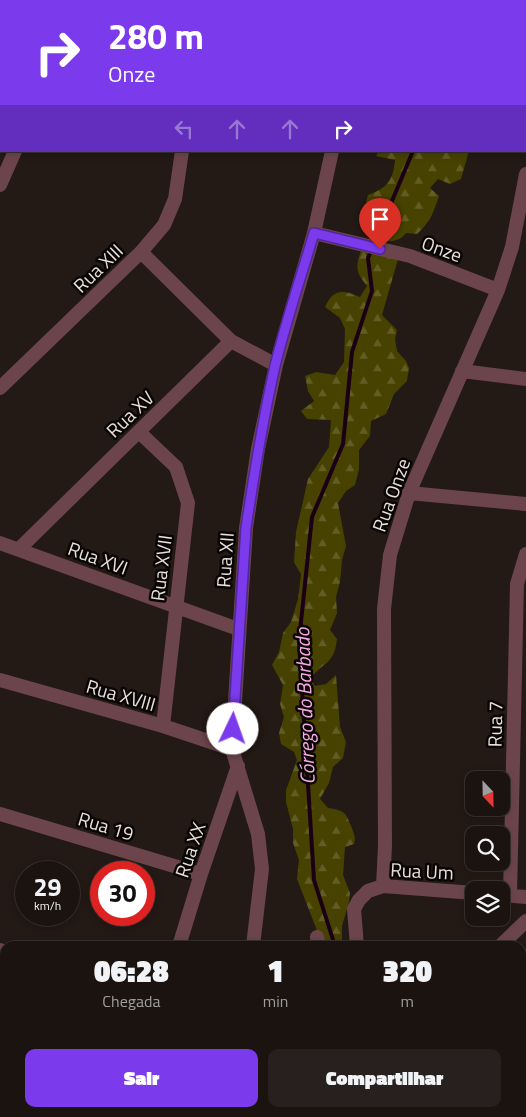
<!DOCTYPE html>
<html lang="pt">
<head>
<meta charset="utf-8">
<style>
  body { margin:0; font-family:"Titillium Web",sans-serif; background:#27201e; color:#f1f3f6; height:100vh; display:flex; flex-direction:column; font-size:19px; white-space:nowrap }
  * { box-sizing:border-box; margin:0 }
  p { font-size:16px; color:#9f9e9f }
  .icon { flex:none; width:28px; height:28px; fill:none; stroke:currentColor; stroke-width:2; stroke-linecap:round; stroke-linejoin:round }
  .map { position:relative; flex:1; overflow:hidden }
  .panel { position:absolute; left:0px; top:941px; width:526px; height:176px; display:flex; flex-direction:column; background:#1a1310; border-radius:15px 15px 0 0; box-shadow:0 2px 8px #0003,0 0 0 1px #383230 }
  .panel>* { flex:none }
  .guide { position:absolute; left:0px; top:0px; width:526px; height:152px; box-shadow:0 2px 8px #0003,0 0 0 1px #383230; background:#7c3aed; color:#fff; overflow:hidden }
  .needle { width:32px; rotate:158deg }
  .buttons { position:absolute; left:465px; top:771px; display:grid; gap:10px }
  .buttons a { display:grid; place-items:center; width:45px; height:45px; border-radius:10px; background:#1a1310; box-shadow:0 2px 8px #0003,0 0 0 1px #383230; font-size:25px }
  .speed { position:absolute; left:15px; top:861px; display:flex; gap:10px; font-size:25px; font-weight:700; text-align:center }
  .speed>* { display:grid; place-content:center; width:65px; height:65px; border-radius:50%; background:#1a1310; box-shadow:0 2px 8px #0003,0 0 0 1px #383230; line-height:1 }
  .speed small { font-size:12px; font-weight:400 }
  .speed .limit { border:8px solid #d22; background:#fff; color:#111 }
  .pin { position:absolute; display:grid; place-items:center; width:42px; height:42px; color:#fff; margin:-51px -21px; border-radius:50% 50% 50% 0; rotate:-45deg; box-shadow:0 0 5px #0007 }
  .pin .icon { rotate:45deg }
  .me { position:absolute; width:55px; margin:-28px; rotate:3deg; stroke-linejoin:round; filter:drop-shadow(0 0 4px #0008) }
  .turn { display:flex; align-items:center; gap:18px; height:105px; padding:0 25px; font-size:22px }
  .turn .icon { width:65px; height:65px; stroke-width:2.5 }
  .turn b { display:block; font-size:35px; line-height:42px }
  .lanes { display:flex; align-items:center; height:48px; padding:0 25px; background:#0003; justify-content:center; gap:25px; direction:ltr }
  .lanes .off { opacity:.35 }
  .eta { display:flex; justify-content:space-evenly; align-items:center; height:85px; text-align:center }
  .eta b { font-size:30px; font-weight:800; line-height:35px }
  .primary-button { display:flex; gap:10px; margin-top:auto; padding:10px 25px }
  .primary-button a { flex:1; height:58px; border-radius:10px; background:#7c3aed; color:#fff; font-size:20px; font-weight:800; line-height:58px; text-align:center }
  .primary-button a+a { background:#27201e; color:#f1f3f6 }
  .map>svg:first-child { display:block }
  .forest { fill:url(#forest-firs) }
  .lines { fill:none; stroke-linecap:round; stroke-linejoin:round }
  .stream { stroke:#1b0015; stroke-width:4 }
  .street { stroke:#6c454c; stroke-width:14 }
  .secondary { stroke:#9a5b67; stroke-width:15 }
  .route-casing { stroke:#51269a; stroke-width:12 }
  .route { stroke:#7c3aed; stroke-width:9 }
  .labels { text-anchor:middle; stroke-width:5; stroke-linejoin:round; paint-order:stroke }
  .street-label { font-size:19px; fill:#e7e0dd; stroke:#090504 }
  .water-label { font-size:20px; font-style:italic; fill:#faa9e6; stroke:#090504 }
</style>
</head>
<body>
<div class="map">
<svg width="526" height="1117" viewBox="0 0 526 1117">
  <defs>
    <pattern id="forest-firs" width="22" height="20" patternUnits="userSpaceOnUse" patternTransform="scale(1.25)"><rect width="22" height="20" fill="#474200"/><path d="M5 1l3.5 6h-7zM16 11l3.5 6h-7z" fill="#625d25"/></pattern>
  </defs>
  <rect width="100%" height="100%" fill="#231915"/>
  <!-- forest -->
  <path class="forest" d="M379,151H469L461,179L450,184L438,179L430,188L439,196C434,211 430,223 417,234L406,233C397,245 383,241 369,239L375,222L376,211L366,202L368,195C387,188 393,181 395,160L376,156Z
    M361,251L398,259L382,315L397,330L395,339L397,351L406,361L409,368L407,381L394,394L386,414L371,421L370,436L359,450V469L355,485L346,491L338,503L346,546L342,560L340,582L336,597L337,613L330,630L337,639C334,665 324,661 310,679L315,686L326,684L336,675L340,727L346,742L343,758L333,767L329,783L320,799L328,808C346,811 345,812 352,828C354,835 356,836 354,844L345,847L343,875L350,893L349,902L342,926V946H323L297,879L299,860L293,843V829L286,802V790L297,760L294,752L281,744L279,733L284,717L280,704L283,685L272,665L279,652L283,633L291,622L298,599L301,574L294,562L296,532L308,479L329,447L331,420L307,419L301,411L314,401L308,391L305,376L316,372L335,375L344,362L345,329L340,318L325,307C333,289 342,289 360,297L367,286C356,272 355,268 361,251Z"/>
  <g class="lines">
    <!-- stream -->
    <path class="stream" d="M447,1L448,0
      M335,946L314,880L299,641L312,517L343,444L352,352L372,291L368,258L413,151
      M362,1112L363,1117"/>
    <!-- street -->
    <path class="street" d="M69,0L70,1
      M338,0L339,1
      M244,1L245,0
      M0,185L15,151
      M314,233L410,256L498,290
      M141,252L231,341
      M462,371L526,379
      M0,388L141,252L164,225L175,199L182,151
      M139,432L176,467L188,503L163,726
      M409,493L526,504
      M0,543L238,629
      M19,549L231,341L276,365
      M0,680L163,726L232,749
      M0,814L201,874
      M383,886L385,846L384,609L390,555L409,493L498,290L512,247L526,174
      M502,895L526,897
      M510,895L517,584L526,554
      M317,937L319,946
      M179,946L201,874L238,766
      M253,946L262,869L258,834L232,749L246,528L258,449L276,365L314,233L332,151
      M357,946L354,909L359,900L368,891L383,886L474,893
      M500,946L526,921
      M0,950L5,952
      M521,1072L526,1068
      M0,1090L5,1091
      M80,1112L88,1117
      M373,1112L374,1117
      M13,1117L20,1112
      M204,1117L206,1112
      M325,1117L330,1112
      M474,1117L478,1112"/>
    <!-- secondary -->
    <path class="secondary" d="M19,1L20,0
      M0,20L1,19"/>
  </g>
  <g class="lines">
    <!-- route casing -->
    <g class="route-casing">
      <path id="route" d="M233,729L246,528C254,474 263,419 275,366C286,321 301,277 314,233L380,249"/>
    </g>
    <!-- route -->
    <use href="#route" class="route"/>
  </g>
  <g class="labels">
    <!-- street labels -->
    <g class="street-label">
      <text transform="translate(442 249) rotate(20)" y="7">Onze</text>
      <text transform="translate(98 268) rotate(-44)" y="7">Rua XIII</text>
      <text transform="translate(130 414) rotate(-44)" y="7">Rua XV</text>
      <text transform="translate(391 495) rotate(-70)" y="7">Rua Onze</text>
      <text transform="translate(98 558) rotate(20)" y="7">Rua XVI</text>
      <text transform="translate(225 560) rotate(-86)" y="7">Rua XII</text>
      <text transform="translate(161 568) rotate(-83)" y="7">Rua XVII</text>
      <text transform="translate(121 695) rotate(16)" y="7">Rua XVIII</text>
      <text transform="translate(495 724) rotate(-89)" y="7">Rua 7</text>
      <text transform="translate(106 826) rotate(17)" y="7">Rua 19</text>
      <text transform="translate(190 850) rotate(-71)" y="7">Rua XX</text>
      <text transform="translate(422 871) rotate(3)" y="7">Rua Um</text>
    </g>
    <!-- water labels -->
    <g class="water-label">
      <text transform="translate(305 706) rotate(-92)" y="7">Córrego do Barbado</text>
    </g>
  </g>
</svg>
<div class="buttons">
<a><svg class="needle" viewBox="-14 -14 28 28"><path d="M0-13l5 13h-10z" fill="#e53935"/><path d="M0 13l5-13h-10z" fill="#9f9e9f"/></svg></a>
<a><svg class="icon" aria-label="search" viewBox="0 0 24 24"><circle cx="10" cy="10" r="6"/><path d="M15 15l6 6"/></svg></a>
<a><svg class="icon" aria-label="layers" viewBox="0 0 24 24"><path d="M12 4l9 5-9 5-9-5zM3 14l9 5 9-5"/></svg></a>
</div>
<div class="speed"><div>29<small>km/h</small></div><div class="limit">30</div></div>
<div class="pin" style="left:380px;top:249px;background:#d93025"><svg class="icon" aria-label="arrive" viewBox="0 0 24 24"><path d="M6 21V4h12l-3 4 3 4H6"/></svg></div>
<svg class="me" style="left:233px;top:729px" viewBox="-20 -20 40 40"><circle r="19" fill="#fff"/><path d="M0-13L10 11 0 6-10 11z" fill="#7c3aed"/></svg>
<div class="guide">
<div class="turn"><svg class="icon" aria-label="right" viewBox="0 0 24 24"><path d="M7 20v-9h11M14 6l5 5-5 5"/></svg><div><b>280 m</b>Onze</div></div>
<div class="lanes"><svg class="icon off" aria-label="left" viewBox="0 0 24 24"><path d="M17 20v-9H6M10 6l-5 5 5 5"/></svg><svg class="icon off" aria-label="ahead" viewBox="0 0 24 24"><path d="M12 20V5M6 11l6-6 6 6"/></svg><svg class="icon off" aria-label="ahead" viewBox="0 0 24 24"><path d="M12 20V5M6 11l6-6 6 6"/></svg><svg class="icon" aria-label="right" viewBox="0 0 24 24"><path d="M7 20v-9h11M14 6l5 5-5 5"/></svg></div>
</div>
<section class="panel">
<div class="eta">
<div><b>06:28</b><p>Chegada</p></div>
<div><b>1</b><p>min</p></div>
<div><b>320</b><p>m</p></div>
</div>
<div class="primary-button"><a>Sair</a><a>Compartilhar</a></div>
</section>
</div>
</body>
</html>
